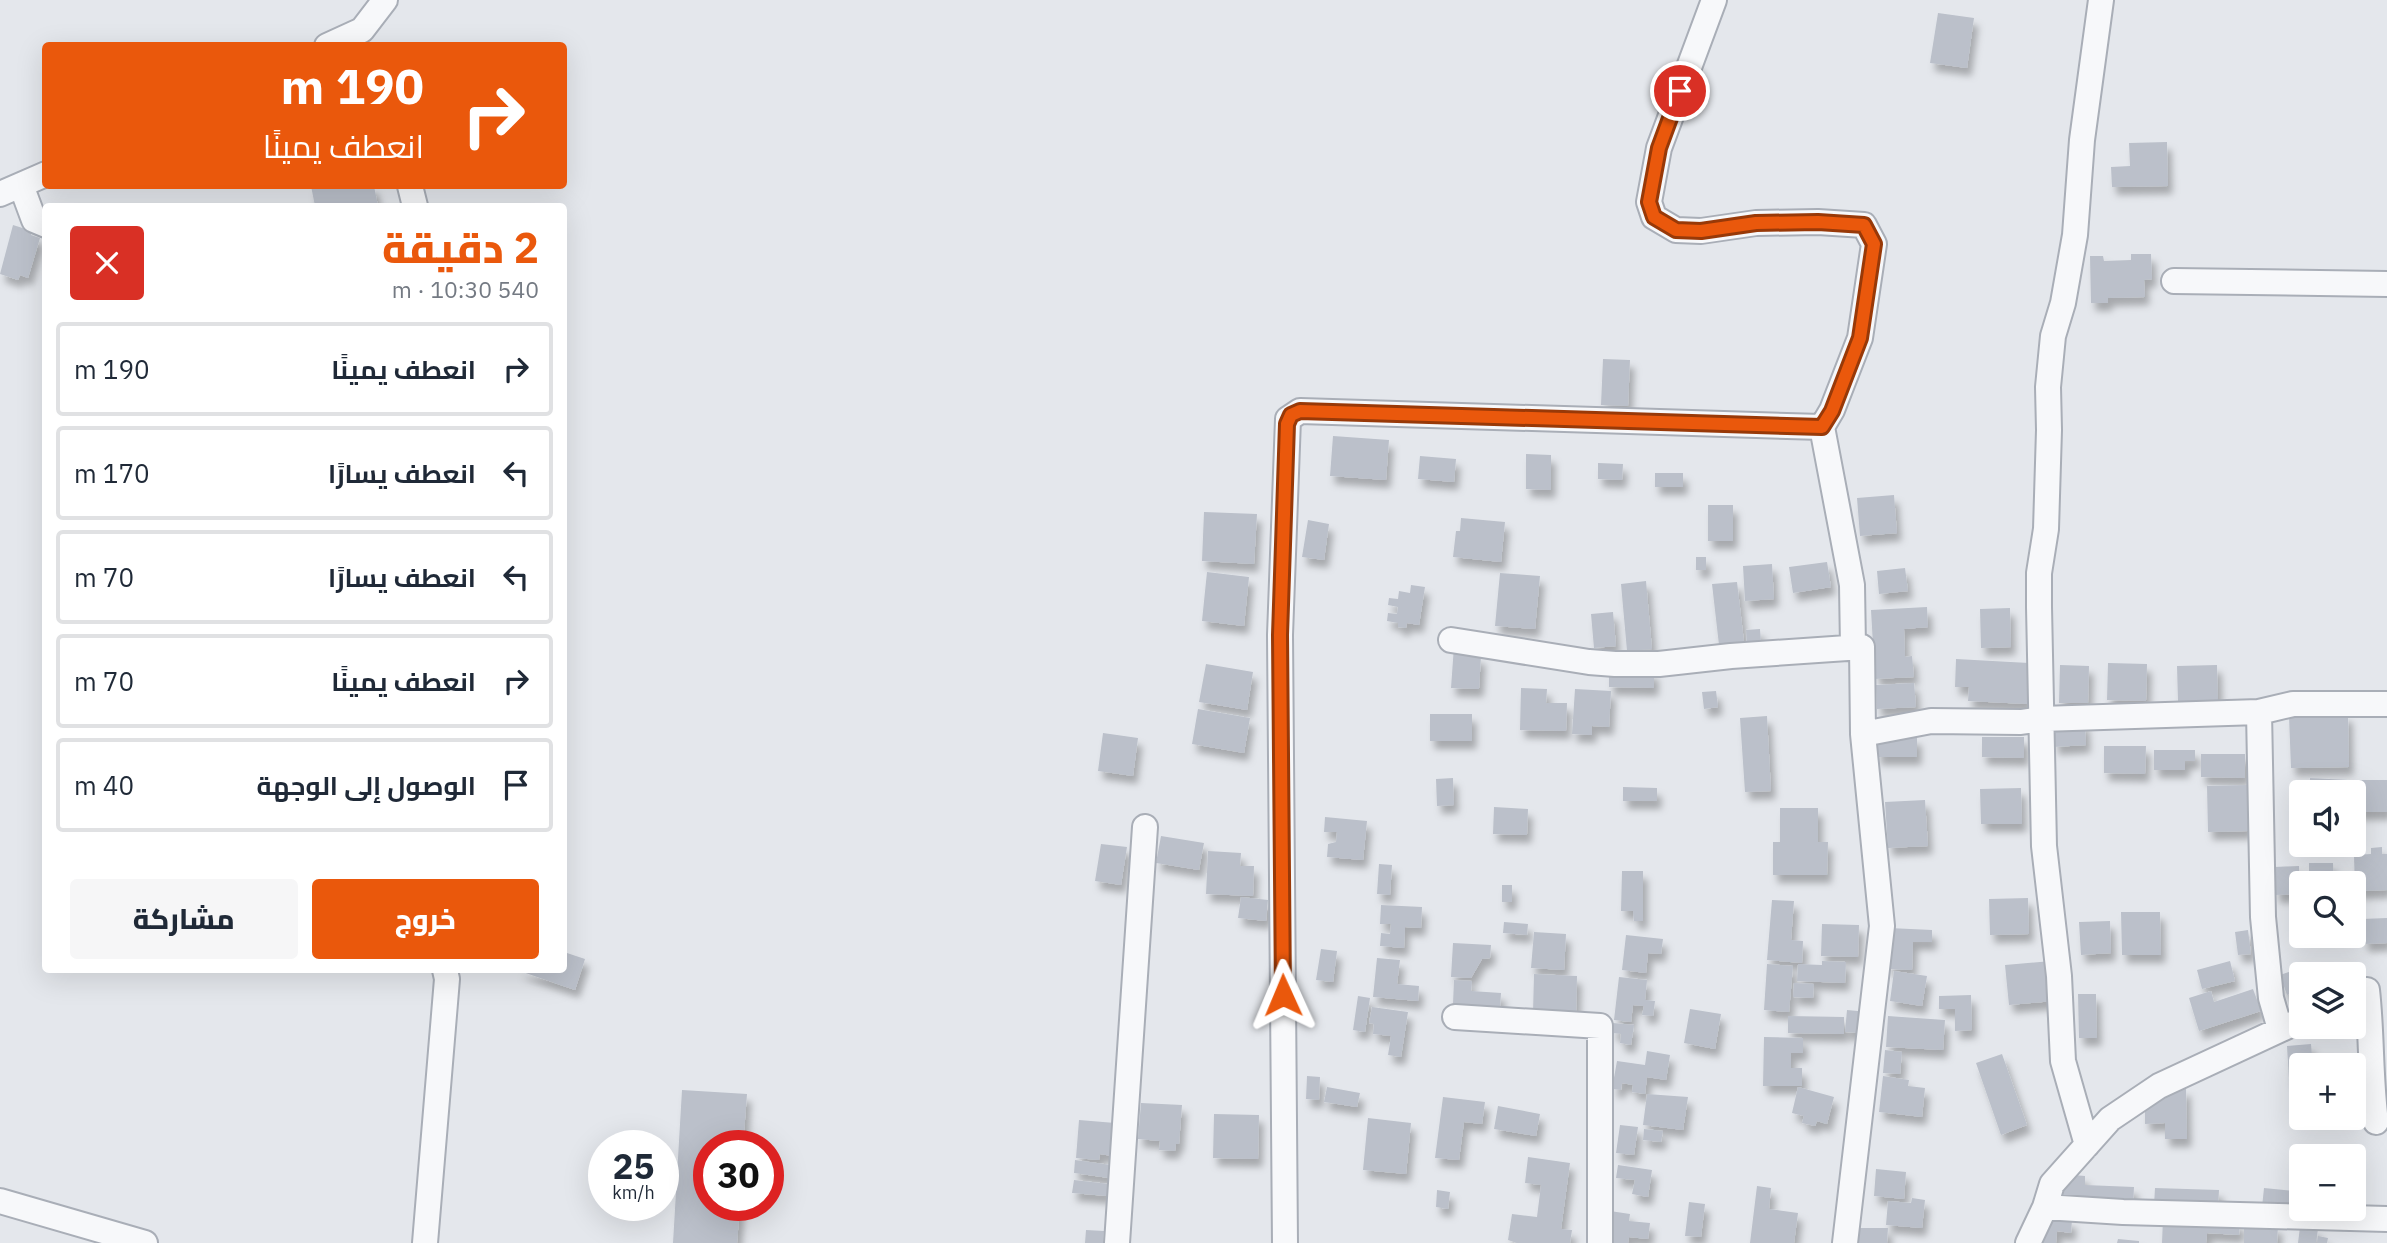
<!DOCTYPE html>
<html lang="ar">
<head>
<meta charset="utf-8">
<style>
  body { margin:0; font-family:"IBM Plex Sans",Cairo,sans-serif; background:#f6f6f7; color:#1f2937; direction:rtl; height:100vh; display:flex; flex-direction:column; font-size:26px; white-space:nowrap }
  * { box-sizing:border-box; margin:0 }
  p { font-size:23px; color:#747a83 }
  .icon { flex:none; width:38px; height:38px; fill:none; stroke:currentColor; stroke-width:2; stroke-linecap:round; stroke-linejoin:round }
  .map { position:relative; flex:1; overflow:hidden; direction:ltr }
  .panel { position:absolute; left:42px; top:203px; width:525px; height:770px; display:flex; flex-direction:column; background:#fff; border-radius:7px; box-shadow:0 7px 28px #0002; direction:rtl }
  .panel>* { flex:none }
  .top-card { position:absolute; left:42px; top:42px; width:525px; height:147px; border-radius:7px; box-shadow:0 7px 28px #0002; direction:rtl; background:#ea580c; color:#fff; overflow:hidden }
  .buttons { position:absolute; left:2289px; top:780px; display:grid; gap:14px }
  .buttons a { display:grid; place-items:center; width:77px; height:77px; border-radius:7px; background:#fff; box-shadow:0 7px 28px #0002; font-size:35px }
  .speed { position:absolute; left:588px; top:1130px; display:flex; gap:14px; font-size:35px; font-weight:700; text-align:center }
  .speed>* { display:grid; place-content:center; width:91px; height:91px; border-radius:50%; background:#fff; box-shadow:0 7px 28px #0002; line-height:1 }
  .speed small { font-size:18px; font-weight:400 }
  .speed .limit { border:10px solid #d22; background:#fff; color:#111 }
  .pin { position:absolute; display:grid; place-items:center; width:60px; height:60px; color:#fff; margin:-30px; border:4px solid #fff; border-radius:50%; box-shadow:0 2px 7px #0007 }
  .me { position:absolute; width:77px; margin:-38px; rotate:359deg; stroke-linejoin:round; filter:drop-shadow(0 0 5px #0008) }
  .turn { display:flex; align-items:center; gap:24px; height:147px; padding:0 28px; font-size:32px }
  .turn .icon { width:91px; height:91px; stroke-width:2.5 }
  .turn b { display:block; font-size:49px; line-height:60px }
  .round { display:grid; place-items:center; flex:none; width:74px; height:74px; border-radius:7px; background:#f6f6f7 }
  .overview { display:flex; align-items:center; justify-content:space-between; height:119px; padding:0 28px }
  h1 { font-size:42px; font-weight:800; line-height:52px; color:#ea580c }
  .button { display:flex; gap:14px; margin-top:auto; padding:14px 28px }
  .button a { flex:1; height:80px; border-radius:7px; background:#ea580c; color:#fff; font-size:28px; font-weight:800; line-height:80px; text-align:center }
  .button a+a { background:#f6f6f7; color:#1f2937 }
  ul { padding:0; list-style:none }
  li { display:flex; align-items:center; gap:21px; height:94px; margin:0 14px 10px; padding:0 14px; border:4px solid #e0e1e3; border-radius:7px }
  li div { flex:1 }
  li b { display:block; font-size:26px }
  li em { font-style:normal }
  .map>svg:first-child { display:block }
  .building { fill:#bbc0ca; filter:url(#shadow) }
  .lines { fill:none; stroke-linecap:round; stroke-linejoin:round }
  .minor-casing { stroke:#a9aeb7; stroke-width:28 }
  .minor { stroke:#f7f8fa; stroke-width:24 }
  .route-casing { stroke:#983908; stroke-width:18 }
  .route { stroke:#ea580c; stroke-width:12 }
</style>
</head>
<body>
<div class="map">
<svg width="2387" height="1243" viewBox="0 0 2387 1243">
  <defs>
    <filter id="shadow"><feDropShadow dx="4.5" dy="8" stdDeviation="3.5" flood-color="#0004"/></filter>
  </defs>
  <rect width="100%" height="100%" fill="#e4e7ec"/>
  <!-- building -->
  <path class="building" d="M1938,13L1974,18L1967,68L1930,63Z
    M2167,142L2168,186L2112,187L2111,167L2130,166L2129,143Z
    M311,186H374L378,206H315Z
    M13,225L32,231L31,235L40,238L28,278L20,275L18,280L0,274Z
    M2131,254H2151L2152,279L2144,280L2145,297L2108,298V303H2091L2090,256H2103L2104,261L2131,260Z
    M1603,359L1630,360L1628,406L1601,405Z
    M1333,436L1389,440L1386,480L1330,476Z
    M1526,454L1551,455V490L1526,489Z
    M1420,456L1456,459L1454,482L1418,479Z
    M1598,463L1623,464L1622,480L1598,479Z
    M1655,473H1683V487H1655Z
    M1894,495L1897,533L1860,536L1857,498Z
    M1708,505H1733V541H1708Z
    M1204,512L1257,514L1254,564L1202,561Z
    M1461,518L1505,522L1501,562L1453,557L1456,531H1460Z
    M1308,520L1329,524L1324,560L1302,557Z
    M1696,557H1706V570H1696Z
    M1827,562L1831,587L1793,593L1789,567Z
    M1772,564L1774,599L1745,601L1743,566Z
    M1905,568L1908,591L1879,594L1877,571Z
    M1207,572L1249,577L1244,626L1202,621Z
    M1500,573L1540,576L1535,629L1495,626Z
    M1646,581L1652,649L1627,651L1621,584Z
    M1737,582L1744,642L1719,645L1712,584Z
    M1411,585L1425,587L1419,625L1407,623L1406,628L1398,627V623L1387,621L1388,613L1397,614L1398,607L1388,605L1389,598L1398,599L1399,591L1410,593Z
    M1927,607L1928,627L1904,629L1905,657L1912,656L1914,677L1875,679L1871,610Z
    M2010,608L2011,647L1981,648L1980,609Z
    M1613,612L1616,646L1594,648L1591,614Z
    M1760,629L1761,643L1747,644L1746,630Z
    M1454,646L1469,647V656H1481L1479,689L1451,688Z
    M1956,659L2029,663L2027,704L1968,701L1969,687H1955Z
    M2108,663L2147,664L2146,701L2107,700Z
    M1206,664L1253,672L1247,710L1199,702Z
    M2060,665L2089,666L2088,703H2059Z
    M2217,665L2218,700L2178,701L2177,666Z
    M1609,671H1654V688L1609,687Z
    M1914,683L1916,707L1877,709L1876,685Z
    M1521,688L1547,689L1546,703H1567L1566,731L1520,730Z
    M1575,689L1611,691L1609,727L1592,726V735L1572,734Z
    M1716,691L1718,707L1704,709L1702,692Z
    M1198,709L1250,718L1244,753L1192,744Z
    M1430,714H1472V741H1430Z
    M2348,714L2349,767L2291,768L2289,716Z
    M1767,716L1771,791L1745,792L1740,718Z
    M2085,722L2086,745L2054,747L2053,723Z
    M1103,733L1138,738L1133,776L1098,771Z
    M1877,737H1917V757H1876Z
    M1982,737H2024V758L1982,757Z
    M2104,746H2146L2145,774L2104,773Z
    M2154,750H2195V761H2185V770H2154Z
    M2201,754H2245V778L2201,777Z
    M1453,778L1454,805L1437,806L1436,779Z
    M2310,778L2349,780L2348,793H2309Z
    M2356,780H2387V812H2356Z
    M2247,785L2248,831L2208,832L2207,786Z
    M1623,787L1657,788V801H1623Z
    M2021,788L2022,824H1981L1980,789Z
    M1925,800L1928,846L1888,848L1885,802Z
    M1494,807L1528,809L1527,835L1493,834Z
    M1780,808H1818V842H1828L1827,875H1773V842H1780Z
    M1325,817L1367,821L1363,860L1327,857L1328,844L1336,842L1337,832H1324Z
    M1161,836L1204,843L1199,870L1156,863Z
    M1101,844L1127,847L1121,885L1095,881Z
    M2382,847V854H2387V890L2355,891L2354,855L2371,854V848Z
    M1208,851L1241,853L1240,866H1254L1253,896L1206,894Z
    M2309,863H2333L2334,884H2309Z
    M1379,864L1392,865L1390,895L1377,894Z
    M2299,866L2300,894L2275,895L2274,867Z
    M1622,871H1643V921H1634L1633,911H1621Z
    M1502,885H1512V902H1502Z
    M1241,897L1268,900L1266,921L1238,918Z
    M2028,898L2029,934L1990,935L1989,899Z
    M1772,900L1794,901L1791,940L1803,941L1802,963L1767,960Z
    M1381,905L1422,907L1421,928L1405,927L1404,948L1380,946L1381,933L1390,934L1391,924H1380Z
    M2121,912H2160L2161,955H2122Z
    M2387,918V943L2364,944L2362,919Z
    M2110,921L2111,953L2081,955L2079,922Z
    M1504,922L1528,924L1527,935L1503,933Z
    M1822,924L1859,925L1858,957L1821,956Z
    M1889,928L1932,930V942H1913L1912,970L1888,969Z
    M2248,930L2251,954L2238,955L2235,932Z
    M1534,932L1566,934L1564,970L1531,968Z
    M1626,935L1663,939L1661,954L1648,953L1646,973L1622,970Z
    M1453,943L1491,945L1490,958L1482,959L1471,978L1451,977Z
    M1321,949L1337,951L1333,982L1316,980Z
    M564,952L585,959L575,990L517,970H564Z
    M1377,958L1400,960L1397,984L1419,986L1418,1001L1373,997Z
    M1822,961L1846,962L1845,983L1797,981L1798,964L1822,965Z
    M2051,961L2054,1001L2009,1005L2005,965Z
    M2230,961L2235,981L2202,989L2197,970Z
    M2318,962L2323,975H2301V990L2287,995L2280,975Z
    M1767,964L1793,966L1789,1012L1764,1010Z
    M1894,971L1927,976L1922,1006L1890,1001Z
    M1534,974L1577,976L1576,1015L1533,1013Z
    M1619,977L1647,980L1645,1000L1655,1001L1653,1016L1642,1015L1644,1006L1633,1005L1631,1022L1614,1020Z
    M1454,980L1472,981L1471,991L1501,993L1500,1007L1453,1004Z
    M1794,983L1814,984L1813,998L1793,997Z
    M2253,989L2261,1011L2199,1031L2189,998L2211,991L2214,1002Z
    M2078,994H2096L2097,1038H2079Z
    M1971,995L1972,1030L1955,1031V1009H1939V996Z
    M1358,996L1370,998L1365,1032L1353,1030Z
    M1372,1007L1408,1012L1401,1057L1388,1055L1391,1036L1373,1034L1374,1024L1369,1023Z
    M1690,1009L1721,1014L1715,1049L1684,1043Z
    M1847,1010L1868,1012L1866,1033L1845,1032Z
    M1788,1016L1844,1017V1034L1788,1033Z
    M1888,1016L1945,1020L1943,1050L1886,1047Z
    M1613,1023L1634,1025L1631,1045L1620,1043L1621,1034L1612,1033Z
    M1764,1037L1803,1038V1053H1791V1068H1802V1086H1763Z
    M2311,1044L2313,1066H2301V1078L2289,1079L2287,1046Z
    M1885,1050L1902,1052L1900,1074L1883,1073Z
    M1647,1051L1670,1055L1666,1080L1647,1077L1645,1094L1632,1092L1633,1085L1622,1083L1621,1090L1612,1089L1617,1061L1645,1065Z
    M2002,1054L2027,1125L2001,1135L1976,1063Z
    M2354,1067H2360L2359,1081H2354Z
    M1307,1076L1320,1077L1319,1100L1306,1099Z
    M1883,1076L1909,1080L1908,1086L1925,1088L1922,1117L1879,1112Z
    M1327,1087L1360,1093L1357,1107L1324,1102Z
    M1798,1087L1834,1097L1827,1124L1817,1121L1815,1126L1802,1123L1804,1116L1792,1113Z
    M2186,1087L2187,1139H2165V1123L2145,1124V1104Z
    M682,1090L747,1094L743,1146H709V1206H740L737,1243H673Z
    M1647,1094L1688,1097L1683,1130L1643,1125Z
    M1443,1097L1485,1102L1482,1124L1464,1122L1459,1160L1435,1158Z
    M1141,1103L1182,1105L1179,1144H1176L1175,1151L1159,1150L1160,1141L1138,1139Z
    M1498,1106L1540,1114L1536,1136L1494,1129Z
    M1214,1114L1259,1115L1258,1159L1213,1158Z
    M1368,1118L1411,1123L1406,1174L1363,1170Z
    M1079,1120L1115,1123L1112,1156L1100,1154L1099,1160L1076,1158Z
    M1620,1125L1638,1127L1634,1155L1616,1153Z
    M1644,1129L1663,1131L1661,1142L1643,1140Z
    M1528,1157L1570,1163L1561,1229L1572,1230L1570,1243H1517L1508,1240L1512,1214L1537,1217L1541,1185L1525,1183Z
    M1075,1160L1111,1165L1109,1178L1074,1173Z
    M1618,1165L1652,1170L1648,1197L1632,1194L1635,1180L1616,1178Z
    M1876,1169L1906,1172L1904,1199L1874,1196Z
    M2073,1175L2085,1176V1185L2134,1187L2133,1205L2057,1201Z
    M1074,1180L1109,1184L1107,1196L1072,1193Z
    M1757,1186L1771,1188L1769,1209L1798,1213L1794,1243H1750Z
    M2155,1188L2219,1190L2218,1207L2154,1205Z
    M2264,1188L2294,1191L2292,1210L2262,1207Z
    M1437,1190L1450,1192L1448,1209L1436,1207Z
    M1912,1198L1925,1200L1922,1228L1886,1225L1888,1201L1911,1203Z
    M1689,1202L1705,1204L1701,1237L1685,1236Z
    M1610,1211L1630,1214L1629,1221L1650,1223L1648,1239L1629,1237L1628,1243H1607Z
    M2048,1218L2072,1220L2071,1233L2057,1231L2056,1243H2036Z
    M2163,1218L2240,1222L2239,1235L2207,1233L2206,1243H2162Z
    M2244,1224L2278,1226L2277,1243H2244Z
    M2300,1227L2318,1229L2316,1243H2298Z
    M1857,1228H1888L1887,1243H1857Z
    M1086,1230L1104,1231L1103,1243H1085Z
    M2318,1236L2328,1238L2327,1243H2317Z
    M2118,1239L2139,1241V1243H2117Z"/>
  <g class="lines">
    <!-- minor casing -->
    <g class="minor-casing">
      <path id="minor" d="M1714,0L1659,148L1649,202L1654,217L1676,230L1701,231L1756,223L1818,222L1864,225L1874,244L1860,338L1832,410L1822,427L1852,585L1853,648
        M327,46L362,30L385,0
        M21,185L34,220L46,225
        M410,186L415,206
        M0,194L46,174
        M2174,281L2387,284
        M1451,640L1589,662L1615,664H1659L1731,656L1862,647L1863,734L1882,926L1845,1243
        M2259,712L2293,704H2387
        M1863,734L1931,721L2021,722L2041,719L2259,712L2263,917L2271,998L2280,1029
        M2367,990C2372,1034 2370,1078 2376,1122
        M1455,1017L1600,1026V1243
        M2087,1145L2063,1061L2059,976L2044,846L2039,607V573L2046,529L2049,430L2048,387L2053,336L2063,303L2075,235L2082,140L2101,0
        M0,1201L145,1243
        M2045,1207L2123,1212L2387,1219
        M425,1243L447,979L445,970
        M1117,1243L1145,827
        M1285,1243L1280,635L1288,419L1300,411L1822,427
        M2028,1243L2045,1207L2052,1184L2110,1119L2159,1086L2301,1020"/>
    </g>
    <!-- minor -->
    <use href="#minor" class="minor"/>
  </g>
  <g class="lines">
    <!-- route casing -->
    <g class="route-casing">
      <path id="route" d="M1283,995L1280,635L1287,424L1291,415L1300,411L1822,427L1832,411L1860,338L1874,244L1864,225L1818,222L1756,223L1701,231L1676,230L1654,217L1649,202L1659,148L1680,91"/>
    </g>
    <!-- route -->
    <use href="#route" class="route"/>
  </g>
</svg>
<div class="buttons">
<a><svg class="icon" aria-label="sound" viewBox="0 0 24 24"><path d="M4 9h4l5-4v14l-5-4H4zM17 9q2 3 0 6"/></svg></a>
<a><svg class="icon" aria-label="search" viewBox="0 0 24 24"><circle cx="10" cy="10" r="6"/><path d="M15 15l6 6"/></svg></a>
<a><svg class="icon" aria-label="layers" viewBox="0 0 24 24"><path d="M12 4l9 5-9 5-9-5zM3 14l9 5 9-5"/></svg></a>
<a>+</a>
<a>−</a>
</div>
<div class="speed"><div>25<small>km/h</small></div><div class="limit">30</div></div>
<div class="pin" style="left:1680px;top:91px;background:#d93025"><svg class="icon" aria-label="arrive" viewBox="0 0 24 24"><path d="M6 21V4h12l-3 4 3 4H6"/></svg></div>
<svg class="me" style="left:1283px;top:995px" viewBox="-20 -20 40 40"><path d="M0-17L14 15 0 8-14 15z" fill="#ea580c" stroke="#fff" stroke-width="4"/></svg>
<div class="top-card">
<div class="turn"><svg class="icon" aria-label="right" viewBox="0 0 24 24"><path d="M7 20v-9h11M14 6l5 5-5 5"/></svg><div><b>190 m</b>انعطف يمينًا</div></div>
</div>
<section class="panel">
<div class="overview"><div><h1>2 دقيقة</h1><p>540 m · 10:30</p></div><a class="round" style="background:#d93025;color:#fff"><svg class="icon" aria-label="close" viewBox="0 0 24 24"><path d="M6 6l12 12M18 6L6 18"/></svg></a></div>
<ul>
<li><svg class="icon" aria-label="right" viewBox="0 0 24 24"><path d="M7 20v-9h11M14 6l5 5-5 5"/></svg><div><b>انعطف يمينًا</b></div><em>190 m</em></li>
<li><svg class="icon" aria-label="left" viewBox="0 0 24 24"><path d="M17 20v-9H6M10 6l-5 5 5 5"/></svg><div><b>انعطف يسارًا</b></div><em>170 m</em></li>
<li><svg class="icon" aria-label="left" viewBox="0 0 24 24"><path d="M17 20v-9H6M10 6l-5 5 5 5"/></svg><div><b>انعطف يسارًا</b></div><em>70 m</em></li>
<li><svg class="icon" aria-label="right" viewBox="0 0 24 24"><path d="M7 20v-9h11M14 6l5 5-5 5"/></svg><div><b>انعطف يمينًا</b></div><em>70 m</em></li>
<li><svg class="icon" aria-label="arrive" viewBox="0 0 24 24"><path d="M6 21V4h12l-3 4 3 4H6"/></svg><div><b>الوصول إلى الوجهة</b></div><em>40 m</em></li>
</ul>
<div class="button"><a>خروج</a><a>مشاركة</a></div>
</section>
</div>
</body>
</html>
